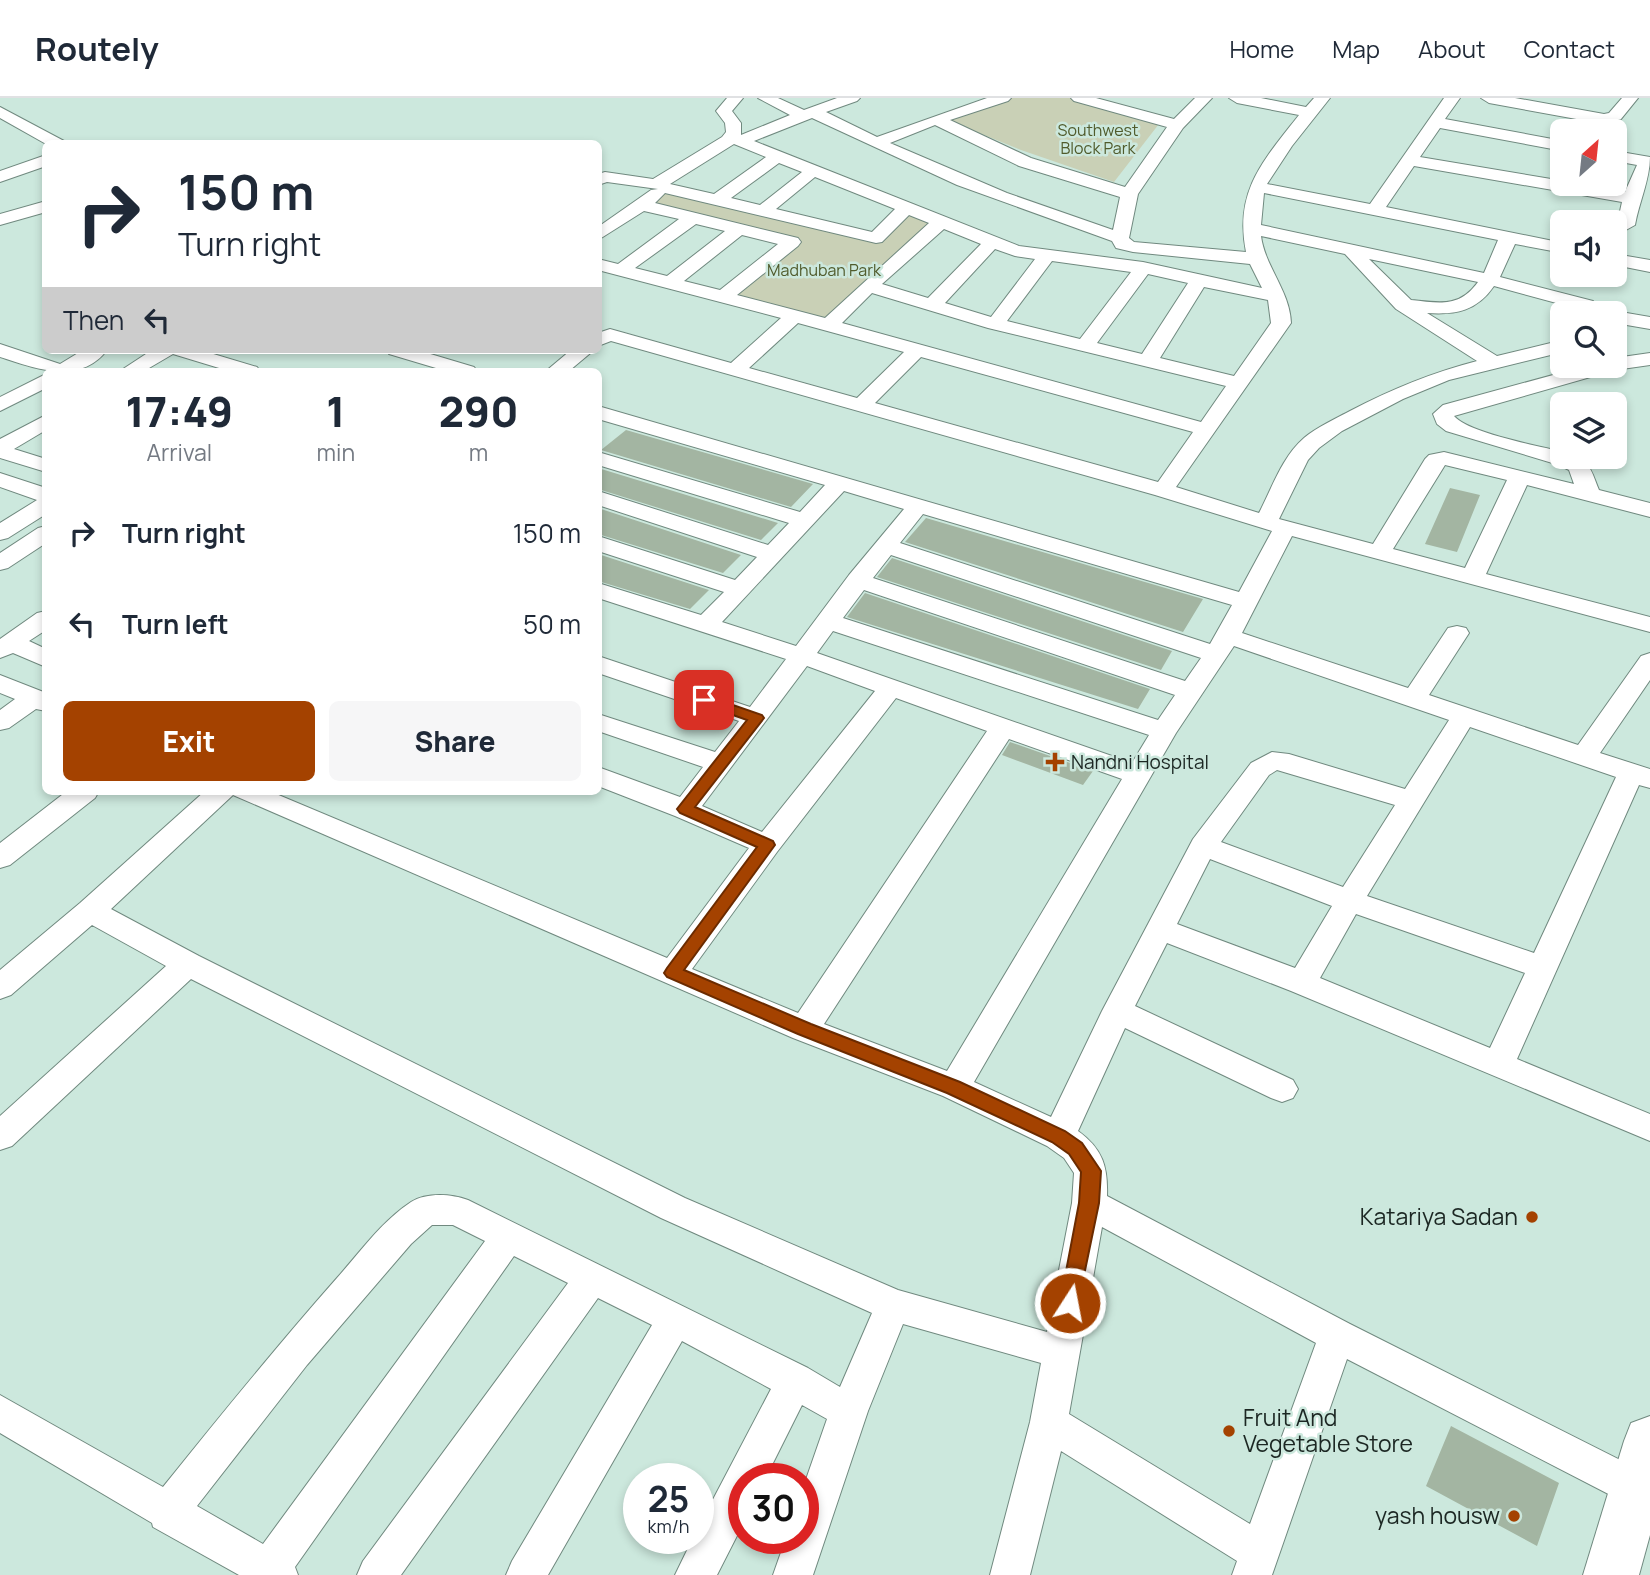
<!DOCTYPE html>
<html lang="en">
<head>
<meta charset="utf-8">
<style>
  body { margin:0; font-family:Manrope,sans-serif; background:#f6f6f7; color:#1f2937; height:100vh; display:flex; flex-direction:column; font-size:26px; white-space:nowrap }
  * { box-sizing:border-box; margin:0 }
  p { font-size:23px; color:#747a83 }
  .icon { flex:none; width:38px; height:38px; fill:none; stroke:currentColor; stroke-width:2; stroke-linecap:round; stroke-linejoin:round }
  .map { position:relative; flex:1; overflow:hidden }
  .sheet { position:absolute; left:42px; top:270px; width:560px; height:427px; display:flex; flex-direction:column; background:#fff; border-radius:10px; box-shadow:0 4px 10px #0003 }
  .sheet>* { flex:none }
  .guide { position:absolute; left:42px; top:42px; width:560px; height:214px; border-radius:10px; box-shadow:0 4px 10px #0003; background:#fff; color:#1f2937; overflow:hidden }
  .needle { width:46px; rotate:27deg }
  .fabs { position:absolute; left:1550px; top:21px; display:grid; gap:14px }
  .fabs a { display:grid; place-items:center; width:77px; height:77px; border-radius:10px; background:#fff; box-shadow:0 4px 10px #0003; font-size:35px }
  .speed { position:absolute; left:623px; top:1365px; display:flex; gap:14px; font-size:35px; font-weight:700; text-align:center }
  .speed>* { display:grid; place-content:center; width:91px; height:91px; border-radius:50%; background:#fff; box-shadow:0 4px 10px #0003; line-height:1 }
  .speed small { font-size:18px; font-weight:400 }
  .speed .limit { border:10px solid #d22; background:#fff; color:#111 }
  .pin { position:absolute; display:grid; place-items:center; width:60px; height:60px; color:#fff; margin:-30px; border-radius:14px; box-shadow:0 4px 10px #0006 }
  .me { position:absolute; width:77px; margin:-38px; rotate:11deg; stroke-linejoin:round; filter:drop-shadow(0 0 5px #0008) }
  .turn { display:flex; align-items:center; gap:24px; height:147px; padding:0 21px; font-size:32px }
  .turn .icon { width:91px; height:91px; stroke-width:2.5 }
  .turn b { display:block; font-size:49px; line-height:60px }
  .then { display:flex; align-items:center; height:66px; padding:0 21px; background:#0003; gap:14px; font-size:26px }
  .eta { display:flex; justify-content:space-evenly; align-items:center; height:119px; text-align:center }
  .eta b { font-size:42px; font-weight:800; line-height:49px }
  .cta { display:flex; gap:14px; margin-top:auto; padding:14px 21px }
  .cta a { flex:1; height:80px; border-radius:10px; background:#a44200; color:#fff; font-size:28px; font-weight:800; line-height:80px; text-align:center }
  .cta a+a { background:#f6f6f7; color:#1f2937 }
  ul { padding:0; list-style:none }
  li { display:flex; align-items:center; gap:21px; height:91px; padding:0 21px }
  li div { flex:1 }
  li b { display:block; font-size:26px }
  li em { font-style:normal }
  header { display:flex; align-items:center; gap:42px; box-sizing:border-box; height:98px; padding:0 35px; background:#fff; border-bottom:2px solid #e0e1e3 }
  header strong { font-size:33px }
  nav { display:flex; gap:38px; margin-inline-start:auto; font-size:24px }
  .map>svg:first-child { display:block }
  .green { fill:#c9d0b6 }
  .building { fill:#a3b5a2 }
  .lines { fill:none; stroke-linecap:round; stroke-linejoin:round }
  .street-casing { stroke:#70897f; stroke-width:2 }
  .secondary-casing { stroke:#70897f; stroke-width:2 }
  .street { fill:#fff; fill-rule:evenodd }
  .secondary { fill:#fff; fill-rule:evenodd }
  .route { fill:#a44200; stroke:#6b2b00; stroke-width:2 }
  .poi-dot { fill:#a44200; stroke:#cce8dd; stroke-width:2.5 }
  .labels { text-anchor:middle; stroke-width:5; stroke-linejoin:round; paint-order:stroke }
  .far-park-label { font-size:16px; fill:#505b2c; stroke:#cce8dd }
  .poi-label { font-size:19px; fill:#1c2723; stroke:#cce8dd; text-anchor:start }
  .near-poi-label { font-size:23px; fill:#1c2723; stroke:#cce8dd; text-anchor:end }
</style>
</head>
<body>
<header>
<strong>Routely</strong>
<nav><a>Home</a><a>Map</a><a>About</a><a>Contact</a></nav>
</header>
<div class="map">
<svg width="1650" height="1477" viewBox="0 0 1650 1477">
  <rect width="100%" height="100%" fill="#cce8dd"/>
  <!-- green -->
  <path class="green" d="M1004,0H1079L1162,22L1114,84L1021,52L947,22Z
    M666,90L876,140L907,109L942,123L830,226L724,198L791,145L641,107Z"/>
  <!-- building -->
  <path class="building" d="M626,332L813,386L791,409L601,352Z
    M598,370L778,425L761,442L598,391Z
    M1450,390L1480,397L1457,454L1425,446Z
    M598,410L741,457L723,475L598,436Z
    M926,420L1203,501L1183,534L905,444Z
    M598,456L709,492L690,511L598,483Z
    M892,460L1172,553L1161,572L877,479Z
    M865,495L1150,591L1138,611L847,519Z
    M1010,644L1093,673L1083,687L1002,657Z
    M1451,1328L1559,1385L1537,1448L1426,1388Z"/>
  <g class="lines">
    <!-- street casing -->
    <g class="street-casing">
      <path id="street" d="M727,0H743L732,13L741,25V37L790,17L758,0H778L804,12L837,0H860L857,3L826,14L877,39L987,0H1011L1008,3L950,22L1031,60L1125,89L1167,29L1074,3L1071,0H1096L1174,21L1195,0H1212L1183,30L1138,96L1129,140L1134,144L1246,154C1234,93 1263,63 1299,17L1237,5L1229,0H1261L1306,9L1314,0H1330L1292,48L1267,86L1370,106L1444,0H1460L1445,21L1563,43V53L1440,30L1420,59L1563,83V86L1625,94L1637,67L1615,63V53L1650,59C1650,82 1639,104 1635,127L1626,132L1617,127L1622,104L1414,68L1386,109L1563,145V155L1515,146L1500,179L1593,203L1596,207L1586,213L1494,188C1477,213 1456,217 1427,215L1497,258L1563,242V254L1449,282L1403,301L1342,333L1319,350L1308,362L1279,421L1373,446L1425,361L1429,357L1444,354L1574,386L1569,372L1559,367L1446,333L1437,326L1433,316L1443,307L1586,268H1615V260L1650,255V267L1615,272L1454,318C1468,335 1539,348 1563,354V359C1590,359 1590,370 1599,392L1650,405V419L1527,387L1486,476L1650,519V534L1292,438L1242,535L1408,590L1448,530L1457,528L1466,530L1469,535L1429,597L1578,647L1641,558L1650,555V582L1600,655L1650,671V690L1639,687L1517,961L1650,1016V1043L1291,893L1167,845L1135,908L1293,982L1298,991L1293,1000L1282,1004L1271,1000L1125,930L1078,1033C1103,1051 1108,1069 1107,1098L1350,1226L1650,1377V1403L1636,1409L1622,1403L1347,1261L1272,1477H1232L1237,1463L1061,1353L1030,1477H990L1030,1324L1041,1265L903,1226L868,1313L813,1477H773L786,1440H803V1390L827,1321L802,1307L765,1381H744V1424L717,1477H675L693,1440H698V1430L771,1291L682,1243L548,1477H506L512,1463L652,1227L598,1200L401,1477H357L363,1463L568,1185L514,1158L295,1469L298,1477H239L153,1429L152,1425L0,1335V1297L163,1389C220,1318 277,1248 337,1180C360,1154 382,1123 411,1104C427,1094 452,1096 468,1102L808,1270L840,1289L872,1215L661,1120L191,881L12,1048L0,1052V1018L166,868L92,827L11,897L0,901V872L80,805L205,693H269L667,860L749,750L675,718L598,688V669L680,699L703,669L598,633V616L715,654L739,623L598,575V558L750,609L786,561L598,500V485L701,517L724,494L598,453V438L735,482L757,459L598,407V393L768,447L789,425L598,367V354L800,414L825,387L598,321V308L1239,494L1272,433L1155,397L611,243L598,248V235L610,231L731,265L781,220L598,172V161L618,166L679,121L644,113L598,142V129L651,92L658,91L607,84L598,87V76L605,74L653,81L722,39L726,34L725,25L716,13ZM812,20L957,87L1112,143L1116,150L1133,154L1250,166L1262,190L1143,164L1019,148L754,43ZM935,27L1019,68L1120,99L1113,132L1007,95L890,45ZM734,46L766,59L714,96L670,86ZM779,65L802,74L760,107L731,100ZM815,79L895,111L872,134L776,111ZM665,95L876,145L882,144L909,117L929,125L825,220L737,197L798,148L801,144L798,140L655,105ZM1264,95L1498,142L1484,175L1261,127ZM696,126L725,133L667,178L635,170ZM944,131L981,146L928,200L882,186ZM742,137L778,146L720,192L684,183ZM1261,138L1345,156L1396,211L1477,263C1431,275 1392,291 1350,313C1335,321 1317,329 1304,340C1282,359 1272,390 1259,415L1176,389L1291,225C1290,193 1265,169 1261,138ZM995,151L1015,158L1035,161L991,219L945,205ZM1369,161L1478,184C1459,210 1440,205 1411,202ZM1052,163L1131,174L1080,241L1007,223ZM1148,176L1188,185L1142,256L1097,245ZM1204,189L1268,202L1271,225L1234,278L1160,260ZM872,195L988,230L1226,288L1201,324L842,225ZM798,225L904,254L857,300L749,270ZM921,259L1193,334L1158,384L875,305ZM1445,367L1507,382L1465,470L1393,451ZM844,393L904,411L849,477L796,548L722,524ZM923,416L1232,507L1210,546L900,445ZM891,457L1201,560L1185,583L873,480ZM864,492L1175,597L1158,622L843,520ZM833,533L1149,637L1132,665L817,555ZM1234,548L1449,622L1405,691L1289,656L1272,654L1251,665L1193,741L1102,913L1051,1019L974,984L1176,635ZM807,568L875,593L762,734L702,708ZM896,600L987,633L798,915L692,871L777,754ZM1470,629L1616,679L1534,855L1367,798ZM1009,641L1122,681L947,973L824,926ZM1277,672L1395,707L1343,789L1221,744L1269,677ZM233,697L793,940L943,998L1047,1048L1064,1060L1074,1075L1072,1105L1047,1234L898,1192L685,1100L199,858L111,811ZM1210,761L1332,808L1295,870L1177,826ZM1356,816L1525,875L1490,950L1320,880ZM432,1127H453L485,1143L263,1446L197,1408L307,1267L411,1146ZM1102,1129L1316,1245L1250,1426L1069,1316Z
        M1481,0H1515L1604,16L1609,15L1622,0H1638L1621,21L1604,26L1489,5Z
        M0,9L64,43L66,46H46L0,20Z
        M46,57V68L0,84V73Z
        M46,103V114L0,127V116Z
        M1615,156L1650,162V174L1615,167Z
        M1615,213L1650,219V231L1615,225V215H1608Z
        M0,246L60,266L83,252H107C80,288 34,270 0,259Z
        M152,252H200L257,269L260,273H229L173,256L144,273H120Z
        M386,252H417L474,269L477,273H446L389,256Z
        M571,252H594L569,273H546Z
        M46,276V290L0,313V299Z
        M46,317V332L14,351L46,361V374L0,360V341Z
        M0,375L46,390V416L8,440L0,442V425L37,402L0,389Z
        M46,428V445L8,470L0,472V455L38,430Z
        M46,513V532L29,543L46,551V569L13,555L0,560V541L37,515Z
        M0,577L46,595V613L36,611L9,630L0,632V612L15,601L0,595Z
        M67,693H99L95,700L10,767L0,770V745Z"/>
    </g>
    <!-- secondary casing -->
    <g class="secondary-casing">
      <path id="secondary" d="M1650,1318V1437L1639,1477H1583L1624,1343L1631,1325Z"/>
    </g>
    <!-- street -->
    <use href="#street" class="street"/>
    <!-- secondary -->
    <use href="#secondary" class="secondary"/>
  </g>
  <!-- route -->
  <path class="route" d="M704,597L762,617L764,620L695,709L773,743L775,747L684,872L811,926L960,984L1065,1033L1082,1045L1101,1073L1099,1105L1077,1211L1070,1214L1063,1211L1060,1205L1079,1105L1081,1074L1069,1056L1052,1044L947,995L798,936L667,879L664,875L667,870L757,749L680,715L677,711L747,622L699,605L697,602L699,599Z"/>
  <!-- markers -->
  <g class="poi-dot">
    <path d="M1051.5 653.5h7v7h7v7h-7v7h-7v-7h-7v-7h7z"/>
    <circle cx="1532" cy="1119" r="7"/>
    <circle cx="1229" cy="1333" r="7"/>
    <circle cx="1514" cy="1418" r="7"/>
  </g>
  <g class="labels">
    <!-- far-park labels -->
    <g class="far-park-label">
      <text x="1098" y="38">Southwest<tspan x="1098" dy="18">Block Park</tspan></text>
      <text x="824" y="178">Madhuban Park</text>
    </g>
    <!-- poi labels -->
    <g class="poi-label">
      <text x="1071" y="671">Nandni Hospital</text>
    </g>
    <!-- near-poi labels -->
    <g class="near-poi-label">
      <text x="1518" y="1127">Katariya Sadan</text>
      <text x="1243" y="1328" text-anchor="start">Fruit And<tspan x="1243" dy="26">Vegetable Store</tspan></text>
      <text x="1500" y="1426">yash housw</text>
    </g>
  </g>
</svg>
<div class="fabs">
<a><svg class="needle" viewBox="-14 -14 28 28"><path d="M0-13l5 13h-10z" fill="#e53935"/><path d="M0 13l5-13h-10z" fill="#747a83"/></svg></a>
<a><svg class="icon" aria-label="sound" viewBox="0 0 24 24"><path d="M4 9h4l5-4v14l-5-4H4zM17 9q2 3 0 6"/></svg></a>
<a><svg class="icon" aria-label="search" viewBox="0 0 24 24"><circle cx="10" cy="10" r="6"/><path d="M15 15l6 6"/></svg></a>
<a><svg class="icon" aria-label="layers" viewBox="0 0 24 24"><path d="M12 4l9 5-9 5-9-5zM3 14l9 5 9-5"/></svg></a>
</div>
<div class="speed"><div>25<small>km/h</small></div><div class="limit">30</div></div>
<div class="pin" style="left:704px;top:602px;background:#d93025"><svg class="icon" aria-label="arrive" viewBox="0 0 24 24"><path d="M6 21V4h12l-3 4 3 4H6"/></svg></div>
<svg class="me" style="left:1070px;top:1205px" viewBox="-20 -20 40 40"><circle r="17" fill="#a44200" stroke="#fff" stroke-width="3"/><path d="M0-11L8 9 0 5-8 9z" fill="#fff"/></svg>
<div class="guide">
<div class="turn"><svg class="icon" aria-label="right" viewBox="0 0 24 24"><path d="M7 20v-9h11M14 6l5 5-5 5"/></svg><div><b>150 m</b>Turn right</div></div>
<div class="then">Then<svg class="icon" aria-label="left" viewBox="0 0 24 24"><path d="M17 20v-9H6M10 6l-5 5 5 5"/></svg></div>
</div>
<section class="sheet">
<div class="eta">
<div><b>17:49</b><p>Arrival</p></div>
<div><b>1</b><p>min</p></div>
<div><b>290</b><p>m</p></div>
</div>
<ul>
<li><svg class="icon" aria-label="right" viewBox="0 0 24 24"><path d="M7 20v-9h11M14 6l5 5-5 5"/></svg><div><b>Turn right</b></div><em>150 m</em></li>
<li><svg class="icon" aria-label="left" viewBox="0 0 24 24"><path d="M17 20v-9H6M10 6l-5 5 5 5"/></svg><div><b>Turn left</b></div><em>50 m</em></li>
</ul>
<div class="cta"><a>Exit</a><a>Share</a></div>
</section>
</div>
</body>
</html>
